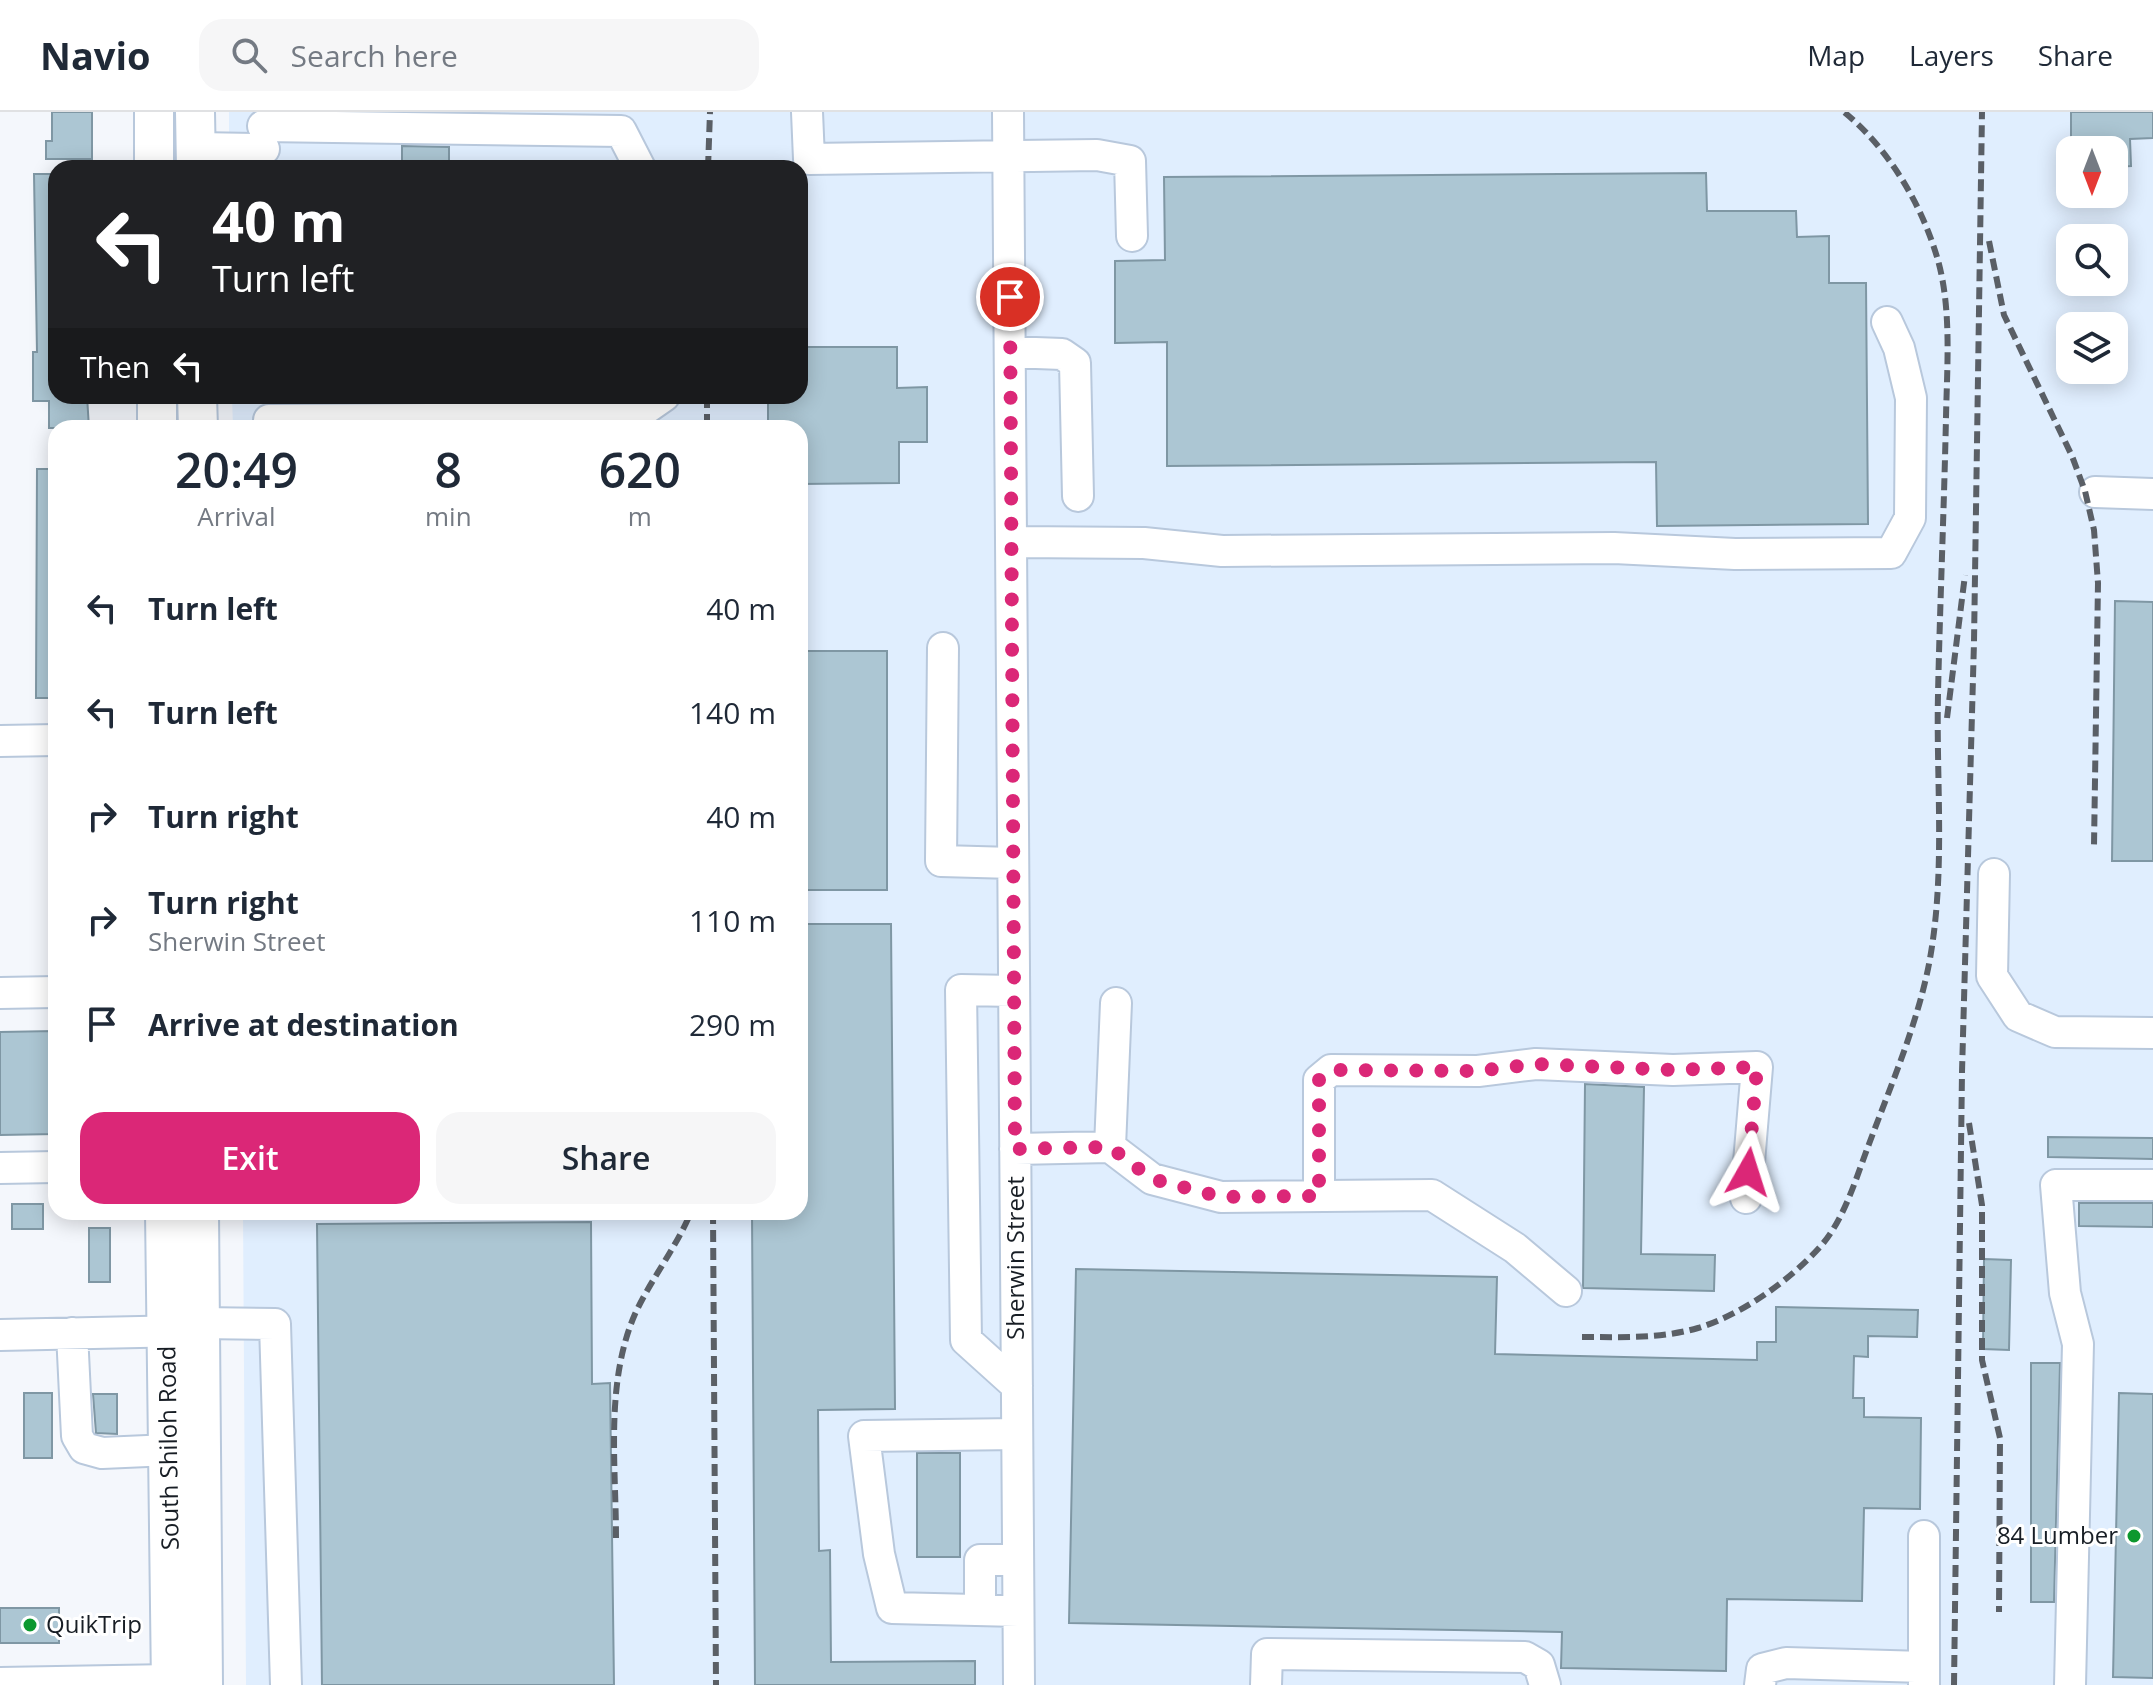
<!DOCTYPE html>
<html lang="en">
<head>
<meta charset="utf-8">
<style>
  body { margin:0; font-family:"Open Sans",sans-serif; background:#f6f6f7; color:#1f2937; height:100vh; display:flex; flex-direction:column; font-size:30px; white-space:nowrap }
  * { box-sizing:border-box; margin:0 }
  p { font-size:26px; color:#747a83 }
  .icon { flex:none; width:44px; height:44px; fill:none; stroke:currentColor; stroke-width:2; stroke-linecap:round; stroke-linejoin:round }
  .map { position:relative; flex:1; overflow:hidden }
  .drawer { position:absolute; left:48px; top:308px; width:760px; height:800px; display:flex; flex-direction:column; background:#fff; border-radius:24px; box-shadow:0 4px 20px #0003 }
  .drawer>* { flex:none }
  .guide { position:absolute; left:48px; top:48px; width:760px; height:244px; border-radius:24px; box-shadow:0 4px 20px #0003; background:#202124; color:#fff; overflow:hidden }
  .needle { width:52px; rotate:180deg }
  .controls { position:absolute; left:2056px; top:24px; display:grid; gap:16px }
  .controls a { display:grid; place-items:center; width:72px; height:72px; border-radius:16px; background:#fff; box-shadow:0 4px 20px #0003; font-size:40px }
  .pin { position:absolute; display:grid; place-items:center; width:68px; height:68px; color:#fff; margin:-34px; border:4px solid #fff; border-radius:50%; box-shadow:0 2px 8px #0007 }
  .me { position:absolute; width:88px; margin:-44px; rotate:6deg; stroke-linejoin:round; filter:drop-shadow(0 0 6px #0008) }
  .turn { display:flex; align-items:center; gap:28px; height:168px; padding:0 32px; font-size:36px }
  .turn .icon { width:104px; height:104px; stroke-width:2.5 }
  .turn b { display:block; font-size:56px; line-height:68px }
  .then { display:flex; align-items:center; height:76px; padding:0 32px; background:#0003; gap:16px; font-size:30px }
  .eta { display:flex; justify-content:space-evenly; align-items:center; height:136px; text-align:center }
  .eta b { font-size:48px; font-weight:600; line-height:56px }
  .cta { display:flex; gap:16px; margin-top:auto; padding:16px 32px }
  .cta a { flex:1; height:92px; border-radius:24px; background:#db2777; color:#fff; font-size:32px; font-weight:600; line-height:92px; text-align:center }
  .cta a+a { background:#f6f6f7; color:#1f2937 }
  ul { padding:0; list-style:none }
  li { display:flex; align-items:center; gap:24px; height:104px; padding:0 32px }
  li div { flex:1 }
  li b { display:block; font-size:30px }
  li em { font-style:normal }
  header { display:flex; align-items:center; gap:48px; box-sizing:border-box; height:112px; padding:0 40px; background:#fff; border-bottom:2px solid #e0e1e3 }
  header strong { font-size:38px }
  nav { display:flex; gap:44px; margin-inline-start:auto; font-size:28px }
  .search { width:560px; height:72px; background:#f6f6f7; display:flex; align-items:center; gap:20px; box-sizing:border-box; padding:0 28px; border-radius:24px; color:#747a83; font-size:30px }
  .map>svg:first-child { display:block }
  .built { fill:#e0eefe; fill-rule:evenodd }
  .building { fill:#acc6d3; stroke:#7f97a4; stroke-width:2 }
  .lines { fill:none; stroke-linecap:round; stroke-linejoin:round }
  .minor-casing { stroke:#b8c8dc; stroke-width:34 }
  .major-casing { stroke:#b8c8dc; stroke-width:42 }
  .minor { stroke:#fff; stroke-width:30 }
  .major { stroke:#fff; stroke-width:38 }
  .rail { stroke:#5a5f66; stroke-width:6; stroke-dasharray:12 6; stroke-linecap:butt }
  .route { stroke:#db2777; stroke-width:14; stroke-dasharray:0 25.2 }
  .poi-dot { fill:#0d982f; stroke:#fff; stroke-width:3 }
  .labels { text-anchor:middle; stroke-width:6; stroke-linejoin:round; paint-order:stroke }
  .street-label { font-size:24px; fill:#181e25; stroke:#fff }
  .poi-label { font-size:24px; fill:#181e25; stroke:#fff; text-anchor:end }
</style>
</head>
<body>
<header>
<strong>Navio</strong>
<div class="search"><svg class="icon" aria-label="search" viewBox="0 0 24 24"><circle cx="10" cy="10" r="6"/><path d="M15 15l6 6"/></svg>Search here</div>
<nav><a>Map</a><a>Layers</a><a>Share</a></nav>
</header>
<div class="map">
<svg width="2153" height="1573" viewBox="0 0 2153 1573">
  <rect width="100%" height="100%" fill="#f4f7fc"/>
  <!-- built -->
  <path class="built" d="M229,0H2153V1573H246L243,1100H800V316H233L232,284H800V56H229ZM2070,38H2114V82H2070ZM2070,126H2114V170H2070ZM2070,214H2114V258H2070Z"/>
  <!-- building -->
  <path class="building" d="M52,0H92V47H46V29H52Z
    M2071,0H2153V26L2130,27L2131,54L2114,55V38H2071Z
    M402,34L449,35V56H402Z
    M1706,61L1707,99H1796L1797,125L1829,124V171H1866L1868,412L1657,414L1656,350L1167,354V230L1115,231V149L1165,148L1164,65Z
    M34,62H56V284H87L89,316H49V289H33V240H37Z
    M800,235H897V276L927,275V330H899V371L800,372V316H768V284H800Z
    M37,357H56V586H36Z
    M2115,489L2153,490V749H2112Z
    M800,539H887V778H800Z
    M800,812H891L895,1297L818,1298L819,1439L830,1438L831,1550L975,1549V1573H755L752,1100H800Z
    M54,919L55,1022L0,1023V920Z
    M1585,972L1644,975L1641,1142L1715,1143L1714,1179L1583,1176Z
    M2048,1025L2153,1026V1047L2048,1045Z
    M2079,1091H2153V1115L2079,1114Z
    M12,1092H43V1117H12Z
    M591,1110L592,1272L610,1271L614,1573H322L317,1112Z
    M89,1116H110V1170H89Z
    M1984,1147L2011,1148L2009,1238L1983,1237Z
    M1076,1157L1497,1165L1495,1242L1757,1248V1230H1776V1195L1918,1198L1917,1225L1868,1224V1245L1854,1244L1853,1286H1864V1305L1921,1306L1920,1397L1864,1396L1862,1489L1727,1487L1726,1559L1561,1556L1562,1520L1069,1511Z
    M2031,1251H2060L2054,1490H2031Z
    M24,1281H52V1346H24Z
    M2119,1281L2153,1282V1566L2113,1565Z
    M93,1282H117V1322L96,1321Z
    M917,1341H960V1445H917Z
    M0,1496H59V1531H0Z"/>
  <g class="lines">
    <!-- minor casing -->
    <g class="minor-casing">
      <path id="minor" d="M807,0L809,47L1097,43L1130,49L1132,124
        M1008,0L1019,1573
        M263,14L621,19L640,56
        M196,36L264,37
        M1010,240L1062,242L1075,251L1078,384
        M269,308L619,306L641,300L664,284
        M2095,380L2153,382
        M1011,430L1144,431L1222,439L1614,436L1735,442L1891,441L1910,406L1911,286L1899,236L1887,210
        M943,536L941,749L1013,751
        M0,629L56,628
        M1994,762L1992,864L2018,904L2055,920L2153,921
        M1014,879L961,878L966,1228L1017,1274
        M0,881L56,880
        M1110,1035L1116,891
        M1015,1037L1110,1035L1152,1067L1221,1085L1432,1083L1515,1136L1566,1179
        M0,1056L56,1055
        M1319,1084V968L1331,958L1478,959L1536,952L1673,958L1757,955L1746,1086
        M199,1211L275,1212L286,1573
        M72,1221L77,1324L84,1336L102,1341L170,1338
        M0,1223L186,1219
        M1017,1322L864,1324L879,1442L892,1496L1018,1499
        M980,1498V1448H1018
        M0,1571L171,1568
        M1266,1573L1267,1542L1525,1545L1539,1553L1545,1573
        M1760,1573L1762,1557L1786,1551L1924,1555
        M1924,1573V1424
        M2070,1573L2078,1232L2065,1181L2056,1073H2153"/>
    </g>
    <!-- major casing -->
    <g class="major-casing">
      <path id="major" d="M154,0V56
        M195,0L196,56
        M157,284V316
        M197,284L198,316
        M165,1100L171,1573
        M199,1100L203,1573"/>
    </g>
    <!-- minor -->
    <use href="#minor" class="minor"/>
    <!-- major -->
    <use href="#major" class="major"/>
    <!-- rail -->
    <path class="rail" d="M708,56L710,0
      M1989,129L2004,203L2072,344L2085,379L2094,418L2098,471L2094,734
      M707,284V316
      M1947,606L1965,463
      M1969,1011L1982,1093V1248L2000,1326L1999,1500
      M713,1100L716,1573
      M1582,1225C1621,1225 1660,1227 1698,1216C1741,1203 1789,1169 1819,1136C1844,1109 1856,1066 1869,1032C1891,973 1917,913 1929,852C1946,762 1936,672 1938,582C1940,490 1944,398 1946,305C1947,254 1952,195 1937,145C1921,91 1888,36 1844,0
      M616,1426C616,1353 605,1271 635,1202C651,1167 676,1136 691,1100
      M1954,1573L1962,960L1974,530L1982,0"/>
  </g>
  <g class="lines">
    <!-- route -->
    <path class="route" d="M1010,185L1015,1037L1110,1035L1152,1067L1221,1085L1319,1084V968L1331,958L1478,959L1536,952L1673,958L1757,955L1748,1060"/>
  </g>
  <!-- markers -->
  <g class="poi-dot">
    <circle cx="2134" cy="1424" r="8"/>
    <circle cx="30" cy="1513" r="8"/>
  </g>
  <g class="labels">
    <!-- street labels -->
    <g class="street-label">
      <text transform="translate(1016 1146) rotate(-90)" y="8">Sherwin Street</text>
      <text transform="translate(169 1336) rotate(-91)" y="8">South Shiloh Road</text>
    </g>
    <!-- poi labels -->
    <g class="poi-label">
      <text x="2118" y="1432">84 Lumber</text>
      <text x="46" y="1521" text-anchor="start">QuikTrip</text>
    </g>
  </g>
</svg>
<div class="controls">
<a><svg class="needle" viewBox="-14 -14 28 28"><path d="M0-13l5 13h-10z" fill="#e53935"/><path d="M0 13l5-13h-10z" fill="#747a83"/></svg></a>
<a><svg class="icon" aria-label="search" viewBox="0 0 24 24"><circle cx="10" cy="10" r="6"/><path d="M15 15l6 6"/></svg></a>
<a><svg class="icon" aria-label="layers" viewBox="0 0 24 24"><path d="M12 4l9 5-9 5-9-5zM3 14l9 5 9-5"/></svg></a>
</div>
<div class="pin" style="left:1010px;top:185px;background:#d93025"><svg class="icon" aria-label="arrive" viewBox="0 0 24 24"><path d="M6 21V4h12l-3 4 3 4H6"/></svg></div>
<svg class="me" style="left:1748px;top:1060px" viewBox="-20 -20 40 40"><path d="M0-17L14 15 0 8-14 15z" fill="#db2777" stroke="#fff" stroke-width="4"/></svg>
<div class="guide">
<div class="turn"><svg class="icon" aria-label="left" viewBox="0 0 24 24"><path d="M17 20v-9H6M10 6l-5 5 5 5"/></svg><div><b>40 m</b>Turn left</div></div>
<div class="then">Then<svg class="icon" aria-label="left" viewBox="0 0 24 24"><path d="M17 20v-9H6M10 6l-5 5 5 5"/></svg></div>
</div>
<section class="drawer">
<div class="eta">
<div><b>20:49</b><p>Arrival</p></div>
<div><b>8</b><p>min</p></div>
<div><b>620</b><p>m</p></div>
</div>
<ul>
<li><svg class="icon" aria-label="left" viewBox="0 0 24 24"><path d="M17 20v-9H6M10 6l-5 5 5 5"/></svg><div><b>Turn left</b></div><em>40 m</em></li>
<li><svg class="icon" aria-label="left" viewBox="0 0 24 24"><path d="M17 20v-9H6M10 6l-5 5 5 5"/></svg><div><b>Turn left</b></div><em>140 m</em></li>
<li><svg class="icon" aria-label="right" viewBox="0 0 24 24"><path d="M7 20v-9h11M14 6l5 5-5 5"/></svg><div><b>Turn right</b></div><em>40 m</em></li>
<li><svg class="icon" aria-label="right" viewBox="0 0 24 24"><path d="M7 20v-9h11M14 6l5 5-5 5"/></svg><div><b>Turn right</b><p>Sherwin Street</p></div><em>110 m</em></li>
<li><svg class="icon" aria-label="arrive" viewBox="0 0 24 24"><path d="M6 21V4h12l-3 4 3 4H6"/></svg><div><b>Arrive at destination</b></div><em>290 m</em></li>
</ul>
<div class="cta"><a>Exit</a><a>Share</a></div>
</section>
</div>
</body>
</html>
